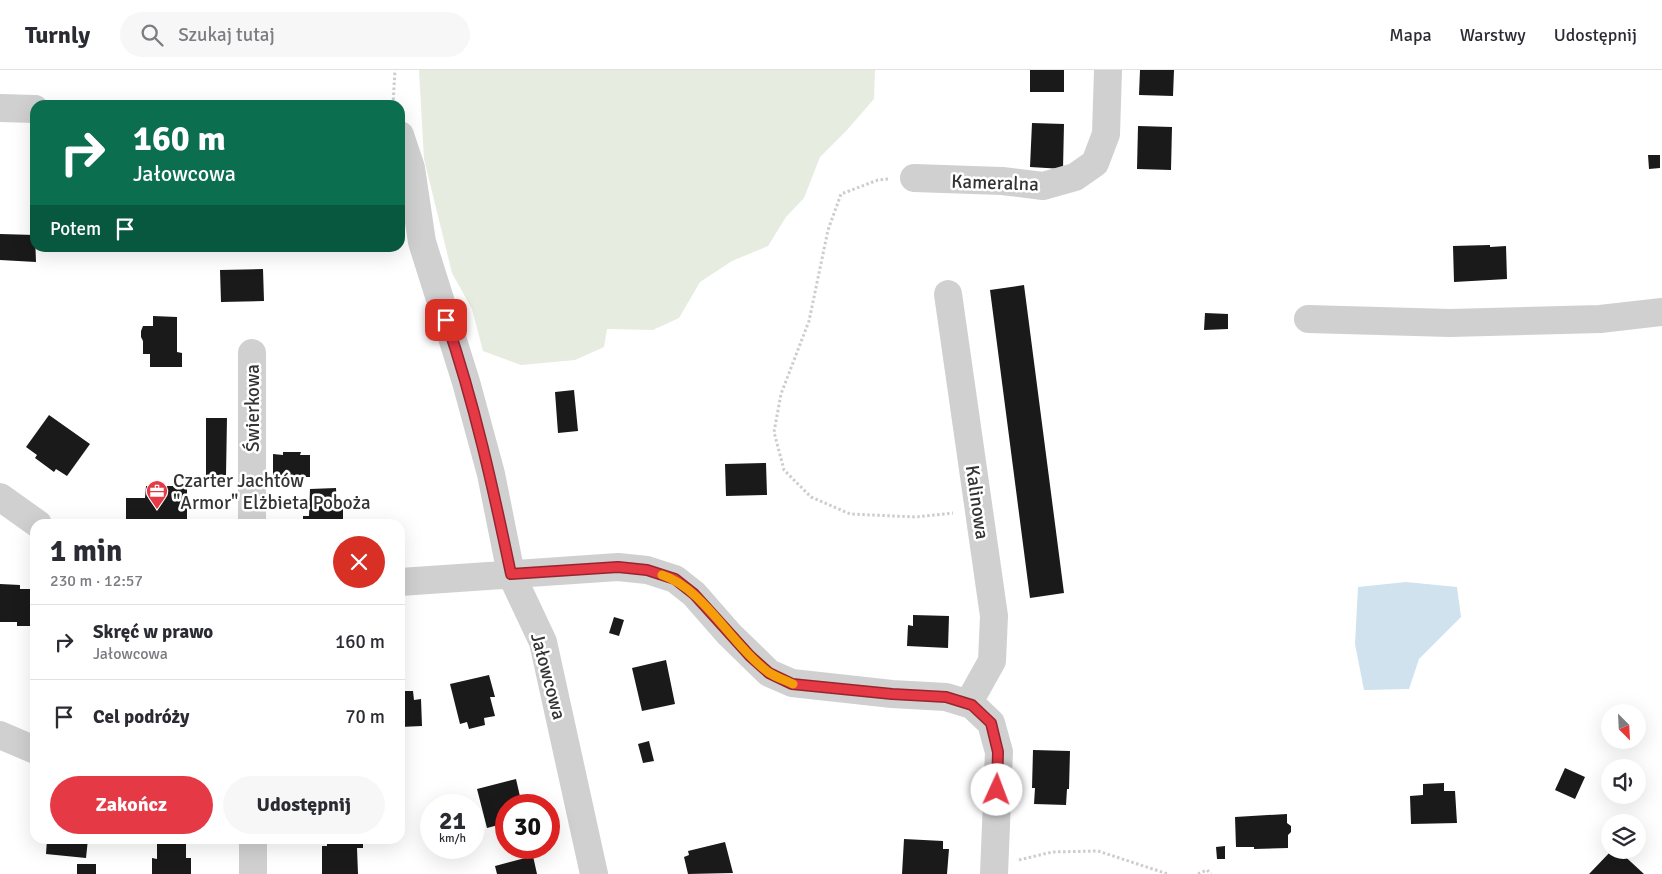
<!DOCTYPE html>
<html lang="pl">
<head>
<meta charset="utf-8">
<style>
  body { margin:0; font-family:Signika,sans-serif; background:#f7f7f7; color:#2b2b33; height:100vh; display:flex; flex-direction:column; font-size:19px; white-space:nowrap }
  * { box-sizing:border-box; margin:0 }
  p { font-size:16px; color:#7c7c81 }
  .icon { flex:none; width:28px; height:28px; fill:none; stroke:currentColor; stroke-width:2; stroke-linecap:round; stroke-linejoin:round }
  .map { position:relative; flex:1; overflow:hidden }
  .sheet { position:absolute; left:30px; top:449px; width:375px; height:325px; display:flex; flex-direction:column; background:#fff; border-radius:15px; box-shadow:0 5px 20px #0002 }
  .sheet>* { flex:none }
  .hud { position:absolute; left:30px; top:30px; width:375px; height:152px; border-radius:15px; box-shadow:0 5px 20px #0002; background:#0b6e4f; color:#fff; overflow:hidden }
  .needle { width:32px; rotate:156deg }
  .controls { position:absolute; left:1601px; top:634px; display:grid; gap:10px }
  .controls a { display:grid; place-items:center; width:45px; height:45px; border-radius:50%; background:#fff; box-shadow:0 5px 20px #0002; font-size:25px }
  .speed { position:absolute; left:420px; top:724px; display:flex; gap:10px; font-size:25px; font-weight:700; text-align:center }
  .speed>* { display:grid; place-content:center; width:65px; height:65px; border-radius:50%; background:#fff; box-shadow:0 5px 20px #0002; line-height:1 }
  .speed small { font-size:12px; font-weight:400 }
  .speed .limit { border:8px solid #d22; background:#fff; color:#111 }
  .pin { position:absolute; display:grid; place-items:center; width:42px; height:42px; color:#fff; margin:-21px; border-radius:10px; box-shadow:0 2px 8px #0006 }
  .me { position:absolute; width:55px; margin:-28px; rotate:2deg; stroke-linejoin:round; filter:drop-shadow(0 0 4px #0008) }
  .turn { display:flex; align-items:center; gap:18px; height:105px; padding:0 20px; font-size:22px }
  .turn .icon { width:65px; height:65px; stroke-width:2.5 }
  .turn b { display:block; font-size:35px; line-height:42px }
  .then { display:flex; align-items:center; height:48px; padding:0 20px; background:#0003; gap:10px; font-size:19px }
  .round { display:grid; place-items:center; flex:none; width:52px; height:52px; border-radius:26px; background:#f7f7f7 }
  .overview { display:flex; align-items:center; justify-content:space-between; height:85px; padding:0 20px }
  h1 { font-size:30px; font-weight:700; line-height:38px }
  .action { display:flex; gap:10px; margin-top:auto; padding:10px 20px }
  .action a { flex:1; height:58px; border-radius:30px; background:#e63946; color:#fff; font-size:20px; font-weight:700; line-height:58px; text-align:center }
  .action a+a { background:#f7f7f7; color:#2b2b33 }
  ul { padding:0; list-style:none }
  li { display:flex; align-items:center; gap:15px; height:75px; padding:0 20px; border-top:1px solid #e1e1e2 }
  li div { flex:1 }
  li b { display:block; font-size:19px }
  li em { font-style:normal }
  header { display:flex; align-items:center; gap:30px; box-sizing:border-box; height:70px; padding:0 25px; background:#fff; border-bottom:1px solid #e1e1e2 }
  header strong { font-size:24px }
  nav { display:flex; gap:28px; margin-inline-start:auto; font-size:18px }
  .search { width:350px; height:45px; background:#f7f7f7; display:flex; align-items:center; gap:12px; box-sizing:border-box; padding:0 18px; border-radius:28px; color:#7c7c81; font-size:19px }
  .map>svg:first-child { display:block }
  .green { fill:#e6ecdf }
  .water { fill:#cfe2ee }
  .building { fill:#1a1a1a }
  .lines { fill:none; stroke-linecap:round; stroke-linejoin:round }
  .path { stroke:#cdcdcd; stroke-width:3; stroke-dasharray:2.5 2.5; stroke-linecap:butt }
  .minor { stroke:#d0d0d0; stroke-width:28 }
  .route-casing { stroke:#96252e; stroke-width:12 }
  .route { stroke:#e63946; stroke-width:9 }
  .slow { stroke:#f59e0b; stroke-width:9 }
  .labels { text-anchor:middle; stroke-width:5; stroke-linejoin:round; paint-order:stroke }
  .street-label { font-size:19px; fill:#333; stroke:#fff }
  .poi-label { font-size:19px; fill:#333; stroke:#fff; text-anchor:start }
</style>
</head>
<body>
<header>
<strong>Turnly</strong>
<div class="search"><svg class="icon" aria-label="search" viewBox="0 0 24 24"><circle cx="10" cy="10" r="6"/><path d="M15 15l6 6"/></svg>Szukaj tutaj</div>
<nav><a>Mapa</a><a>Warstwy</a><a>Udostępnij</a></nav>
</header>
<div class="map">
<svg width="1662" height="804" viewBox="0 0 1662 804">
  <rect width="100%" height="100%" fill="#fff"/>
  <!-- green -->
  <path class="green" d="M419,0H875L874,29L847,60L820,87L804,128L786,147L768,176L732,191L700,212L679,248L653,260L607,259L604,277L575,290L521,295L483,281L472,239L452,203L424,89Z"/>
  <!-- water -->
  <path class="water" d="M1406,512L1457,517L1461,547L1419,589L1409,619L1364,620L1355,574L1358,517Z"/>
  <!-- building -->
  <path class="building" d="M1030,0H1064V22H1030Z
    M1140,0H1174L1173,26L1139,25Z
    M1032,53L1064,54L1063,99L1030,97Z
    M1138,56L1172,57L1171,100L1137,99Z
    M1648,85H1660V98L1649,99Z
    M0,164L35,165L36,192L0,190Z
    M1490,175V177L1506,176L1507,209L1454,212L1453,176Z
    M263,199L264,231L221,232L220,200Z
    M1024,215L1064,523L1030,528L990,220Z
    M1205,243L1228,244V259L1204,260Z
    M153,246L177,247V282L182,283V297H150V284H143V271L141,267V261L143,256H153Z
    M574,320L578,361L558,363L555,322Z
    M49,345L90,374L67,406L56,399L54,402L35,388L37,385L26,377Z
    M206,348H227L226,405H206Z
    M283,382H301L300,385H310V407H300V410H283V407H273V384L283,385Z
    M766,393L767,425L726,426L725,394Z
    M146,416H187V454L126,453V428H145Z
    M336,418L337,439H343V454H303V446H309L310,419Z
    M0,514L20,515V519H33V556H17V552H0Z
    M913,545L949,546L948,578L907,576L908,555L913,556Z
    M614,547L624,550L619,566L609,563Z
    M666,590L675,634L642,641L632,598Z
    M489,605L495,627H490L495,646L484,648L485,655L469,659L467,652L460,654L450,614Z
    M400,621H413L414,630L421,629L422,656L400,657Z
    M649,671L654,691L643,693L638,674Z
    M1033,680L1070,681L1069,719H1067L1066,735L1034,734L1035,718H1032Z
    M1565,698L1585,707L1575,729L1555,720Z
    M516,709L522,735H506V753L487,758L477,719Z
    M1444,713V721H1455L1457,753L1411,754L1410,726L1423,725V714Z
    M1287,744V753L1291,756V762L1288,765V778L1254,779V777H1236L1235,747Z
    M47,769H88L86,788L46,784Z
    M327,769H363V778H357L358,804H322V776H327Z
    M904,769L943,771V779H949L947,804H902Z
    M157,772H186V788H191V804H152V788L157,789Z
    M725,772L733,803L688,804L684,787L689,785L688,781Z
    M1225,776V789H1217L1216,777Z
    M1612,780H1618L1644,804H1589Z
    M533,786L537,804H497L495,796Z
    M77,794H96V804H77Z"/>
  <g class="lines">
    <!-- path -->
    <path class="path" d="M393,35L395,0
      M888,109L878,110L841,124L828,160L809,251L781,324L774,362L784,400L811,427L850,444L916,447L953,443
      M1019,790L1052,782L1098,781L1168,804
      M1198,804L1207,800L1211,804"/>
    <!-- minor -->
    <path class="minor" d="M0,38L35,39
      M400,65L411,98L422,172L466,312L491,404L511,504L543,572L594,804
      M914,108L1002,111L1043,116L1075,107L1095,93L1106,64L1108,0
      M948,224L994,546L992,591L968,634
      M1308,249L1450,253L1600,249L1662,242
      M0,427L38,454
      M252,454V283
      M400,512L618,497L647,500L675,509L694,524L729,564L769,603L792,613L892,624L946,627L972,635L991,653L999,682L994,804
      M0,665L35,680
      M253,769V804"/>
  </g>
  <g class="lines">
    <!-- route casing -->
    <g class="route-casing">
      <path id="route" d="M446,250C475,335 493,418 511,504L618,497L647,500L675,509L694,524L750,586L769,603L792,614L892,624L946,627L972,635L991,653L998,682L997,720"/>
    </g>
    <!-- route -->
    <use href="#route" class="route"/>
    <!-- slow -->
    <path class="slow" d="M662,505C703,518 732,575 768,602C775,607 785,610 793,614"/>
  </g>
  <!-- icons -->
  <defs>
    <g id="office-pin" transform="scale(1.125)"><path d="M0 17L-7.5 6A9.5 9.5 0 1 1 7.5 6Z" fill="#e63946" stroke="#fff"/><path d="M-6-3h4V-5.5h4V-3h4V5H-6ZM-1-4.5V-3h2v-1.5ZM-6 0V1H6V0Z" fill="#fff"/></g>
  </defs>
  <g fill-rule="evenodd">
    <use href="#office-pin" x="157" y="421"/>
  </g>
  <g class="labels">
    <!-- street labels -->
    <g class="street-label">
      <text transform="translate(995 112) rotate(2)" y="7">Kameralna</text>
      <text transform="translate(252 338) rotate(-90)" y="7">Świerkowa</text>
      <text transform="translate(978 432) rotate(82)" y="7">Kalinowa</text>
      <text transform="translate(549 606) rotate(75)" y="7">Jałowcowa</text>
    </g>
    <!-- poi labels -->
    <g class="poi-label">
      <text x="173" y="417">Czarter Jachtów<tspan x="173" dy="22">"Armor" Elżbieta Poboża</tspan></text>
    </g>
  </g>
</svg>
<div class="controls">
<a><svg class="needle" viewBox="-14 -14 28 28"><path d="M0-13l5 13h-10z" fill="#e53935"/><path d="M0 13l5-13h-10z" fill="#7c7c81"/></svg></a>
<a><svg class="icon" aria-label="sound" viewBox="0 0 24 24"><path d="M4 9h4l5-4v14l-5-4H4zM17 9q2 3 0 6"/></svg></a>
<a><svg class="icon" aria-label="layers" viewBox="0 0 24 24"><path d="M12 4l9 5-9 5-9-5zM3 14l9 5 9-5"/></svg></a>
</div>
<div class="speed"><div>21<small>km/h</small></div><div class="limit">30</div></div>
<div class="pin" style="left:446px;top:250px;background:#d93025"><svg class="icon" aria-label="arrive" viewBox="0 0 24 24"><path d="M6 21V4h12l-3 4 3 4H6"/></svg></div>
<svg class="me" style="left:997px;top:720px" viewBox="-20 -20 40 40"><circle r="19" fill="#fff"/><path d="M0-13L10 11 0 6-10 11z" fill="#e63946"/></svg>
<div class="hud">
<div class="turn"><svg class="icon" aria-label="right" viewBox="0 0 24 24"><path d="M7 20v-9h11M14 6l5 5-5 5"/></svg><div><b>160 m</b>Jałowcowa</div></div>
<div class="then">Potem<svg class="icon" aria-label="arrive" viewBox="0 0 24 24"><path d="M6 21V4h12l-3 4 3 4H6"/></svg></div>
</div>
<section class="sheet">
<div class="overview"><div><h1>1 min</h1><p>230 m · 12:57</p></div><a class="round" style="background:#d93025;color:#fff"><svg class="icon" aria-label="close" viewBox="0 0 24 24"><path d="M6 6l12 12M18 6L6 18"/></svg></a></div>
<ul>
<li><svg class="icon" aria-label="right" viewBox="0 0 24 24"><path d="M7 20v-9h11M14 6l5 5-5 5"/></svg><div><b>Skręć w prawo</b><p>Jałowcowa</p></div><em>160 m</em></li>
<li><svg class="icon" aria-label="arrive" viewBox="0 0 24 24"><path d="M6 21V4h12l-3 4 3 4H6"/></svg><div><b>Cel podróży</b></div><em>70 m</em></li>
</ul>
<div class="action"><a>Zakończ</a><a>Udostępnij</a></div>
</section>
</div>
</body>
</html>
